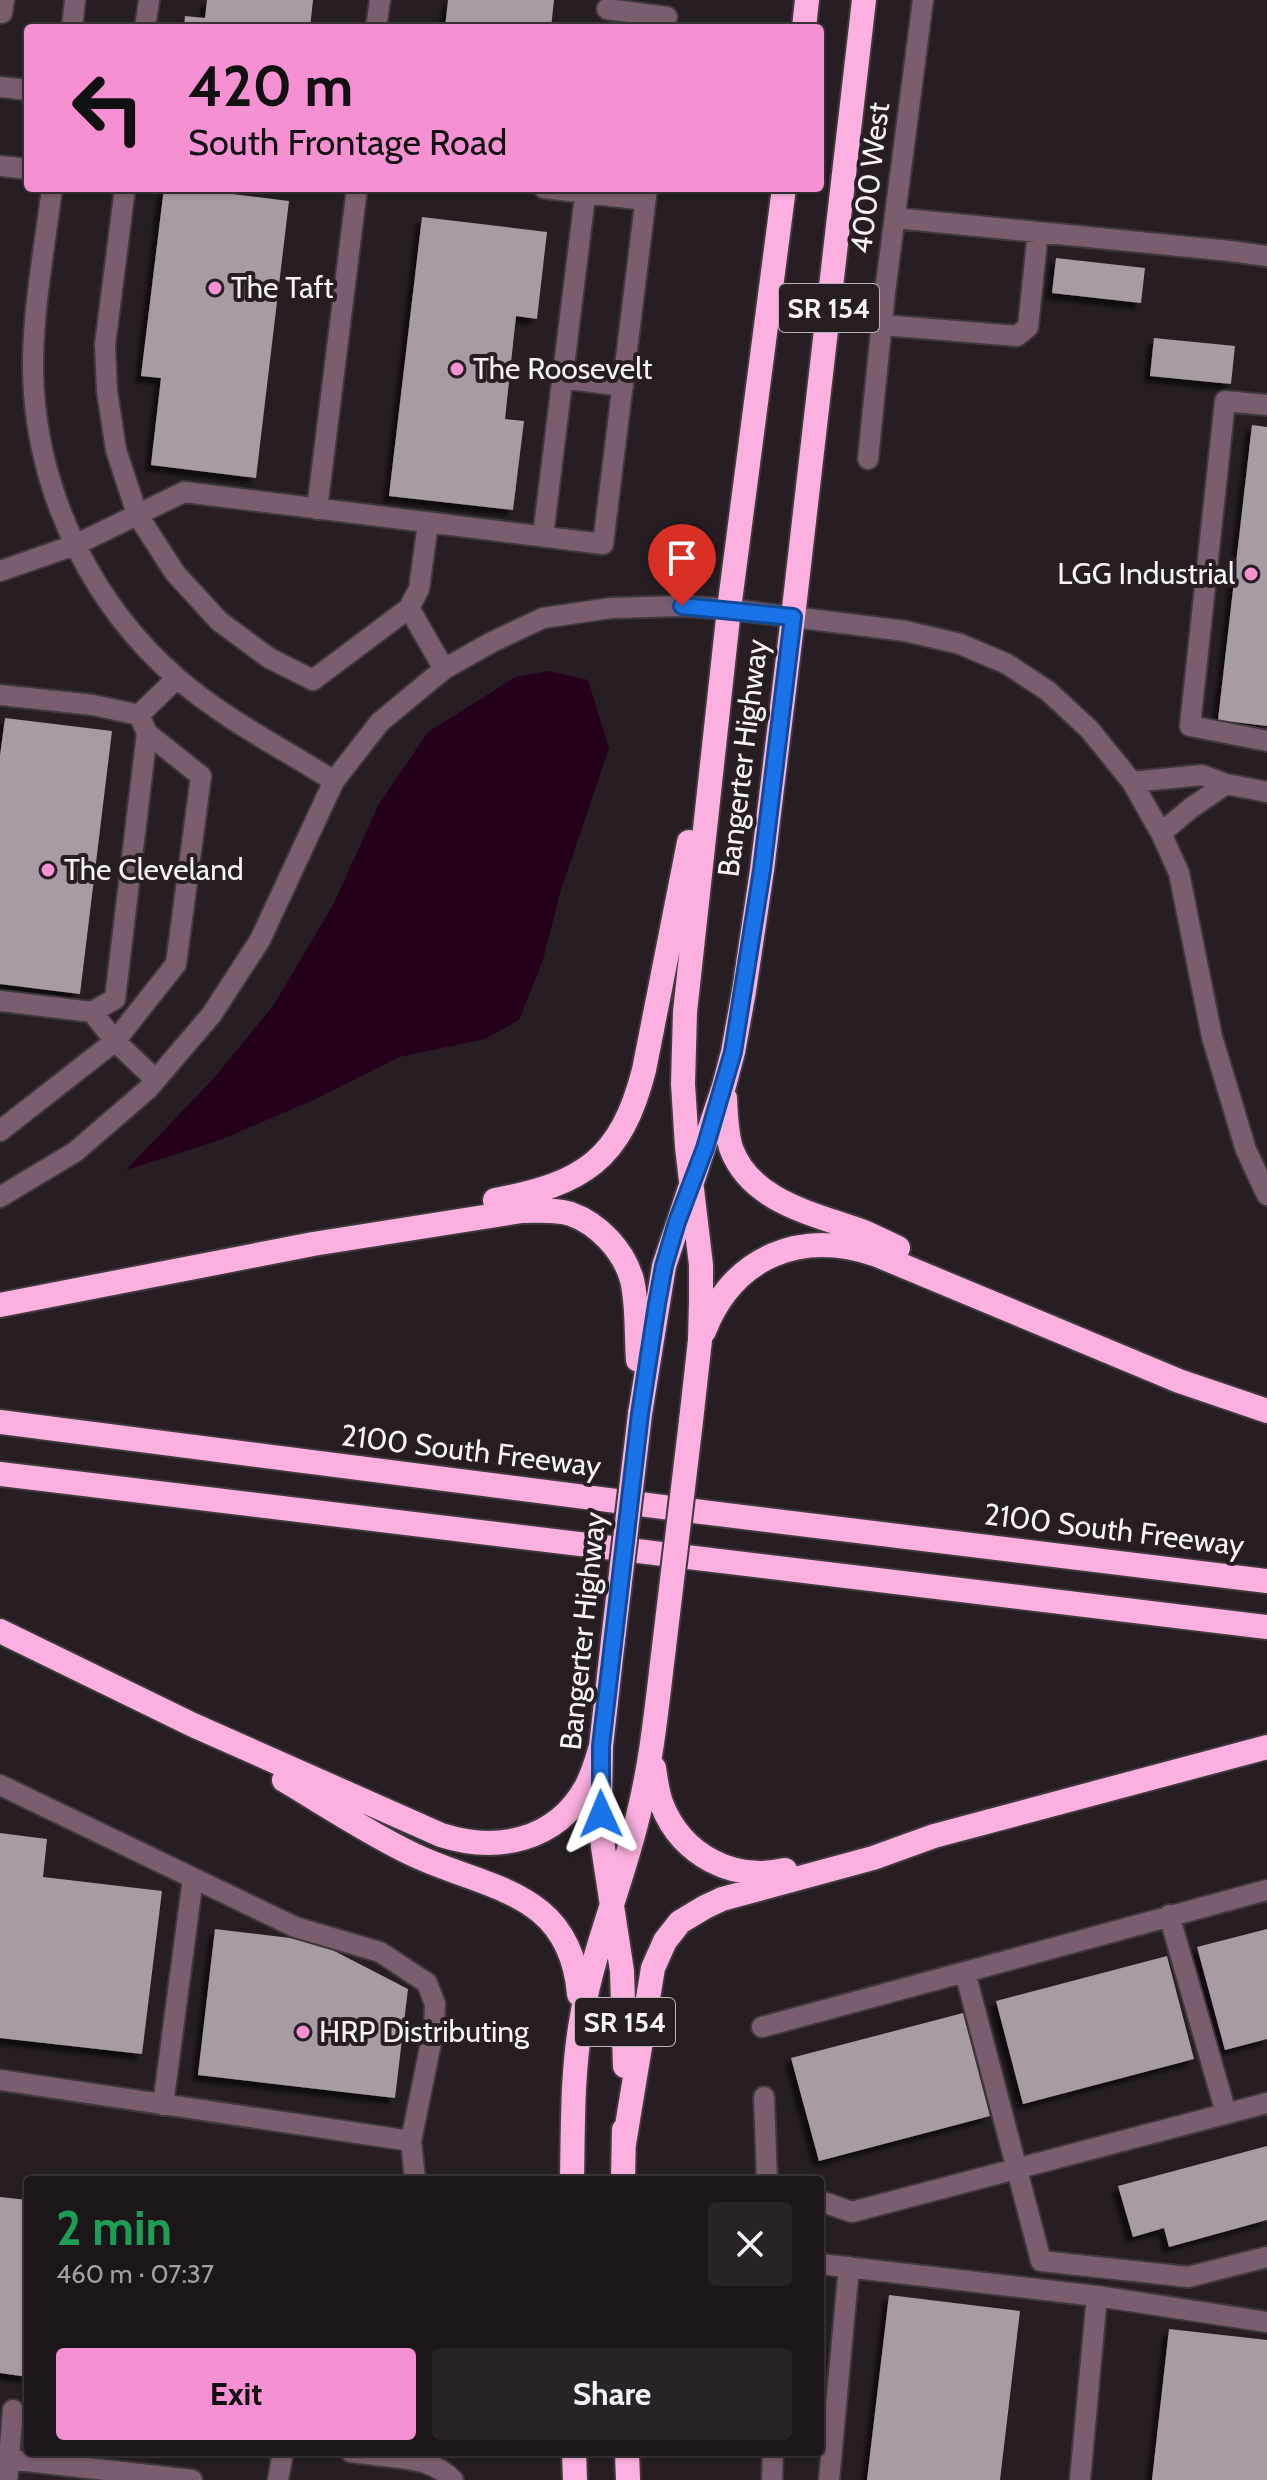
<!DOCTYPE html>
<html lang="en">
<head>
<meta charset="utf-8">
<style>
  body { margin:0; font-family:Cabin,sans-serif; background:#292327; color:#f1f3f6; height:100vh; display:flex; flex-direction:column; font-size:30px; white-space:nowrap }
  * { box-sizing:border-box; margin:0 }
  p { font-size:26px; color:#a09fa2 }
  .icon { flex:none; width:44px; height:44px; fill:none; stroke:currentColor; stroke-width:2; stroke-linecap:round; stroke-linejoin:round }
  .map { position:relative; flex:1; overflow:hidden }
  .drawer { position:absolute; left:24px; top:2176px; width:800px; height:280px; display:flex; flex-direction:column; background:#1c161a; border-radius:8px; box-shadow:0 2px 6px #0004,0 0 0 2px #3a3539 }
  .drawer>* { flex:none }
  .banner { position:absolute; left:24px; top:24px; width:800px; height:168px; border-radius:8px; box-shadow:0 2px 6px #0004,0 0 0 2px #3a3539; background:#f591d2; color:#111; overflow:hidden }
  .pin { position:absolute; display:grid; place-items:center; width:68px; height:68px; color:#fff; margin:-82px -34px; border-radius:50% 50% 50% 0; rotate:-45deg; box-shadow:0 0 8px #0007 }
  .pin .icon { rotate:45deg }
  .me { position:absolute; width:88px; margin:-44px; rotate:359deg; stroke-linejoin:round; filter:drop-shadow(0 0 6px #0008) }
  .turn { display:flex; align-items:center; gap:28px; height:168px; padding:0 32px; font-size:36px }
  .turn .icon { width:104px; height:104px; stroke-width:2.5 }
  .turn b { display:block; font-size:56px; line-height:68px }
  .round { display:grid; place-items:center; flex:none; width:84px; height:84px; border-radius:8px; background:#292327 }
  .head { display:flex; align-items:center; justify-content:space-between; height:136px; padding:0 32px }
  h1 { font-size:48px; font-weight:700; line-height:60px; color:#1e9e55 }
  .button { display:flex; gap:16px; margin-top:auto; padding:16px 32px }
  .button a { flex:1; height:92px; border-radius:8px; background:#f591d2; color:#111; font-size:32px; font-weight:700; line-height:92px; text-align:center }
  .button a+a { background:#292327; color:#f1f3f6 }
  .map>svg:first-child { display:block }
  .water { fill:#25001b }
  .building { fill:#a79ca3; filter:url(#shadow) }
  .lines { fill:none; stroke-linecap:round; stroke-linejoin:round }
  .minor-casing { stroke:#3f383c; stroke-width:24 }
  .highway-casing { stroke:#3f383c; stroke-width:28 }
  .minor { stroke:#7a5d6f; stroke-width:20 }
  .highway { stroke:#fbb0df; stroke-width:24 }
  .highway-bridge-casing { stroke:#3f383c; stroke-width:28; stroke-linecap:butt }
  .highway-bridge { stroke:#fbb0df; stroke-width:24 }
  .route-casing { stroke:#114b97; stroke-width:20 }
  .route { stroke:#1a73e8; stroke-width:14 }
  .poi-dot { fill:#f591d2; stroke:#261e23; stroke-width:3 }
  .labels { text-anchor:middle; stroke-width:8; stroke-linejoin:round; paint-order:stroke }
  .shield { fill:#261e23; stroke:#bab3b7; stroke-width:2 }
  .shield-label { font-size:28px; font-weight:bold; fill:#f9f3f6 }
  .street-label { font-size:30px; fill:#f9f3f6; stroke:#261e23 }
  .poi-label { font-size:30px; fill:#f9f3f6; stroke:#261e23; text-anchor:start }
</style>
</head>
<body>
<div class="map">
<svg width="1267" height="2480" viewBox="0 0 1267 2480">
  <defs>
    <filter id="shadow"><feDropShadow dx="-6" dy="6" stdDeviation="2" flood-color="#0009"/></filter>
  </defs>
  <rect width="100%" height="100%" fill="#261e23"/>
  <!-- water -->
  <path class="water" d="M549,671L588,680L609,748L560,893L543,960L519,1020L485,1039L399,1057L311,1101L220,1140L126,1170L213,1079L273,1006L333,905L379,804L428,732L515,677Z"/>
  <!-- building -->
  <path class="building" d="M207,0H313L310,28H184L185,16L205,18Z
    M448,0H554L551,28H445Z
    M164,188H183L289,201L256,478L151,465L161,378L141,376Z
    M422,217L547,232L537,319L516,316L505,419L524,421L513,510L389,496Z
    M1056,258L1145,268L1141,303L1052,293Z
    M1154,338L1235,346L1231,384L1150,376Z
    M1252,425L1267,427V726L1218,720Z
    M5,718L112,731L80,994L0,984V756Z
    M0,1833L47,1839L43,1877L162,1891L142,2054L0,2038Z
    M215,1929L315,1941L408,1989L395,2098L198,2075Z
    M1267,1929V2039L1225,2050L1197,1947Z
    M1167,1956L1194,2059L1023,2104L996,2001Z
    M963,2013L990,2116L819,2161L791,2058Z
    M1267,2146V2220L1169,2247L1164,2228L1133,2237L1118,2186Z
    M0,2197L28,2200V2377L0,2373Z
    M889,2295L1020,2311L1000,2480H867Z
    M1169,2329L1267,2340V2480H1152Z"/>
  <g class="lines">
    <!-- minor casing -->
    <g class="minor-casing">
      <path id="minor" d="M607,9L667,17
        M0,13H2L4,0
        M72,28L75,0
        M145,28L149,0
        M376,28L380,0
        M0,87L28,90
        M0,166L28,169
        M52,188C44,254 29,327 34,393C42,502 95,607 177,678C224,719 282,748 334,781
        M125,188L105,345L107,391L116,450L137,514L175,573L219,621L269,658L313,680L409,608L419,589L428,523
        M544,188L645,200
        M895,218L1230,251L1267,256
        M882,325L1017,336L1028,327L1038,232
        M562,378L623,386
        M1267,405L1225,401L1190,726L1267,741
        M868,459L885,292L923,0
        M317,509L357,188
        M543,536L586,188
        M0,571L75,545L184,492L603,544L647,188
        M409,608L444,669
        M0,695L93,705L139,715
        M1132,782L1202,775L1226,784L1267,792
        M1161,833L1191,808L1226,784
        M0,1001L92,1012L115,1041L176,964L201,776L147,733L139,715L177,678
        M92,1012L115,999L147,733
        M0,1131L115,1041L156,1080
        M0,1197L75,1152L148,1089L212,1014L260,940L334,781L380,722L444,669L492,642L543,618L611,608L682,606L729,609L905,631L960,644L1007,664L1048,691L1089,729L1132,782L1161,833L1179,873L1212,1037L1246,1150L1267,1195
        M0,1785L295,1927L380,1952L427,1983L435,2004L434,2028L411,2141L415,2180
        M1169,1915L1226,2113
        M965,1972L1041,2261L1188,2277L1267,2257
        M762,2027L1267,1890
        M0,2080L411,2141
        M764,2097L767,2180
        M163,2105L193,1878
        M820,2201L852,2212L1267,2103
        M820,2264L1097,2296L1267,2322
        M351,2452L376,2455L379,2452
        M376,2455C404,2459 432,2458 453,2480
        M9,2459L13,2410
        M7,2480L9,2459L192,2480
        M278,2480L283,2452
        M772,2480L773,2452
        M829,2480L849,2267
        M1080,2480L1097,2296"/>
    </g>
    <!-- highway casing -->
    <g class="highway-casing">
      <path id="highway" d="M804,28L807,0
        M725,1098C726,1114 726,1132 731,1148C751,1203 816,1214 864,1232C876,1237 887,1243 898,1248
        M495,1200C583,1184 621,1160 644,1070L689,842
        M0,1305L313,1244L522,1211C538,1211 555,1209 571,1214C599,1224 624,1251 632,1280C638,1305 636,1334 638,1360
        M704,1331C734,1255 802,1229 877,1255L1179,1381L1267,1411
        M640,1414L664,1266L724,1086L733,1052L744,991L762,870L793,617L864,0
        M691,1421L700,1340L701,1301V1265L687,1147L683,1084L685,1012L729,609L784,188
        M0,1422L702,1512L1267,1581
        M0,1474L1267,1627
        M0,1631L193,1725L441,1835C497,1853 556,1841 586,1787C593,1774 597,1760 601,1746
        M613,1640L601,1746L600,1802L603,1847L622,1971L625,2066
        M654,1768C656,1780 657,1793 662,1805C682,1855 733,1882 785,1870
        M284,1780C326,1805 368,1833 412,1854C487,1890 570,1889 579,1994
        M624,2144L653,1968L665,1941L680,1922L705,1907L722,1899L873,1858L934,1836L1267,1747
        M572,2180C573,2125 572,2070 582,2016C594,1946 622,1884 638,1816C652,1760 657,1704 664,1647
        M623,2180L624,2130
        M574,2452L575,2480
        M627,2452L628,2480"/>
    </g>
    <!-- minor -->
    <use href="#minor" class="minor"/>
    <!-- highway -->
    <use href="#highway" class="highway"/>
    <!-- highway-bridge casing -->
    <g class="highway-bridge-casing">
      <path id="highway-bridge" d="M613,1640L640,1414
        M664,1647L691,1421"/>
    </g>
    <!-- highway-bridge -->
    <use href="#highway-bridge" class="highway-bridge"/>
  </g>
  <g class="lines">
    <!-- route casing -->
    <g class="route-casing">
      <path id="route" d="M601,1814V1746L640,1414L657,1304L664,1266L677,1222L705,1148L733,1052L762,870L793,617L682,606"/>
    </g>
    <!-- route -->
    <use href="#route" class="route"/>
  </g>
  <!-- markers -->
  <g class="poi-dot">
    <circle cx="215" cy="288" r="8"/>
    <circle cx="457" cy="369" r="8"/>
    <circle cx="1251" cy="574" r="8"/>
    <circle cx="48" cy="870" r="8"/>
    <circle cx="303" cy="2032" r="8"/>
  </g>
  <g class="labels">
    <!-- shield labels -->
    <g class="shield">
      <rect x="779" y="284" width="100" height="48" rx="6"/>
      <rect x="575" y="1998" width="100" height="48" rx="6"/>
    </g>
    <g class="shield-label">
      <text x="829" y="318">SR 154</text>
      <text x="625" y="2032">SR 154</text>
    </g>
    <!-- street labels -->
    <g class="street-label">
      <text transform="translate(870 178) rotate(-83)" y="10">4000 West</text>
      <text transform="translate(743 758) rotate(-83)" y="10">Bangerter Highway</text>
      <text transform="translate(471 1451) rotate(7)" y="10">2100 South Freeway</text>
      <text transform="translate(1114 1530) rotate(7)" y="10">2100 South Freeway</text>
      <text transform="translate(583 1631) rotate(-84)" y="10">Bangerter Highway</text>
    </g>
    <!-- poi labels -->
    <g class="poi-label">
      <text x="231" y="298">The Taft</text>
      <text x="473" y="379">The Roosevelt</text>
      <text x="1235" y="584" text-anchor="end">LGG Industrial</text>
      <text x="64" y="880">The Cleveland</text>
      <text x="319" y="2042">HRP Distributing</text>
    </g>
  </g>
</svg>
<div class="pin" style="left:682px;top:606px;background:#d93025"><svg class="icon" aria-label="arrive" viewBox="0 0 24 24"><path d="M6 21V4h12l-3 4 3 4H6"/></svg></div>
<svg class="me" style="left:601px;top:1814px" viewBox="-20 -20 40 40"><path d="M0-17L14 15 0 8-14 15z" fill="#1a73e8" stroke="#fff" stroke-width="4"/></svg>
<div class="banner">
<div class="turn"><svg class="icon" aria-label="left" viewBox="0 0 24 24"><path d="M17 20v-9H6M10 6l-5 5 5 5"/></svg><div><b>420 m</b>South Frontage Road</div></div>
</div>
<section class="drawer">
<div class="head"><div><h1>2 min</h1><p>460 m · 07:37</p></div><a class="round"><svg class="icon" aria-label="close" viewBox="0 0 24 24"><path d="M6 6l12 12M18 6L6 18"/></svg></a></div>
<div class="button"><a>Exit</a><a>Share</a></div>
</section>
</div>
</body>
</html>
